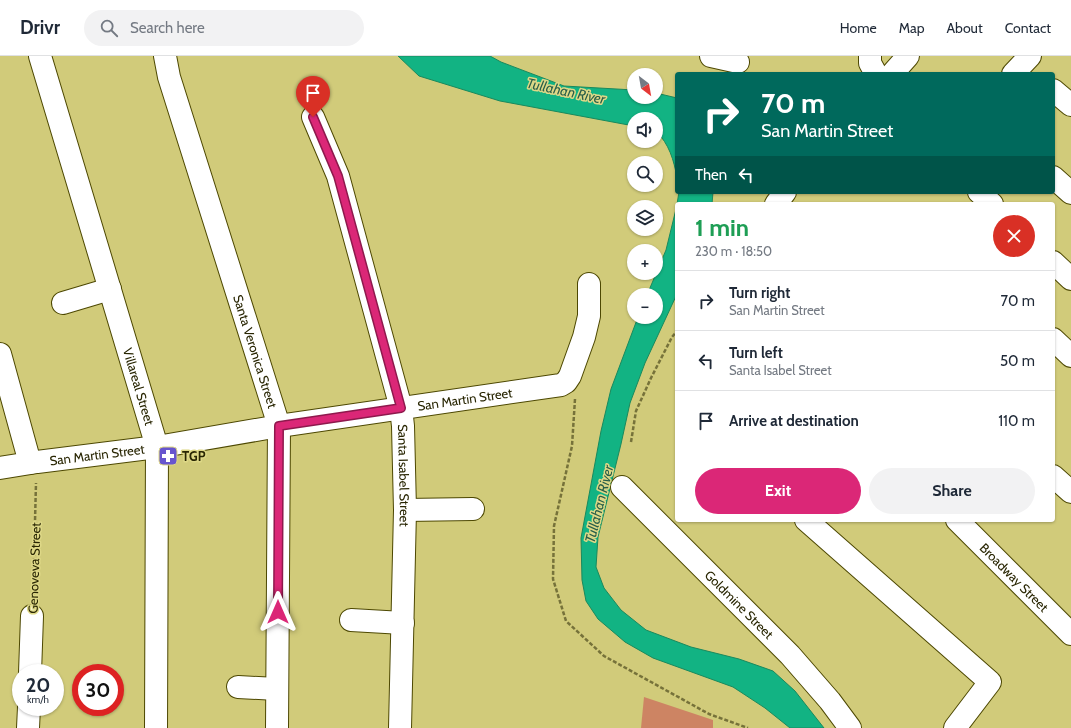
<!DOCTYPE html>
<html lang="en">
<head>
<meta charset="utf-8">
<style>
  body { margin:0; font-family:Cabin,sans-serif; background:#f2f2f3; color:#1f2937; height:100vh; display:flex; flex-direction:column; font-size:15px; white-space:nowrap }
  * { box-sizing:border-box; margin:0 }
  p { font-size:13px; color:#747a83 }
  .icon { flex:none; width:22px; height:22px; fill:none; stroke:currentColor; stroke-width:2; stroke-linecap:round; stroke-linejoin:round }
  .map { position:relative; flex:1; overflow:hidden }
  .panel { position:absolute; left:675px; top:146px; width:380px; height:320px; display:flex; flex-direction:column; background:#fff; border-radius:4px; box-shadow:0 1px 3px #0004 }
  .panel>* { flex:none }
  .banner { position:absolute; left:675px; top:16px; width:380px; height:122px; border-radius:4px; box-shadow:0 1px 3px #0004; background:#00695c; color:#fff; overflow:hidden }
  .needle { width:26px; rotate:149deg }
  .fabs { position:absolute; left:627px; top:12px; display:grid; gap:8px }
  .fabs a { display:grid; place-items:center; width:36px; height:36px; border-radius:50%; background:#fff; box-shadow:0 1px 3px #0004; font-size:20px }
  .speed { position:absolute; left:12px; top:608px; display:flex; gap:8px; font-size:20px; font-weight:700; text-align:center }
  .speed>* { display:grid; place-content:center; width:52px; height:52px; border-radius:50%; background:#fff; box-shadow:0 1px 3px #0004; line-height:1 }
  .speed small { font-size:10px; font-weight:400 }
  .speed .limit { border:6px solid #d22; background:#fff; color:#111 }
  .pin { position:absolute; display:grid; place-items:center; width:34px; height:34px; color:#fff; margin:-41px -17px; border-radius:50% 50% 50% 0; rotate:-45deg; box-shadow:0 0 4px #0007 }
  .pin .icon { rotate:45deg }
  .me { position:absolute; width:44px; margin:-22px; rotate:0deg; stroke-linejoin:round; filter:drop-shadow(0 0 3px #0008) }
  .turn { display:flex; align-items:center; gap:14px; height:84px; padding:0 20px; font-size:18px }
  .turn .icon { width:52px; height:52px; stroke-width:2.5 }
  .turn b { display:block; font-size:28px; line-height:34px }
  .then { display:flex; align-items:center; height:38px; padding:0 20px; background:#0003; gap:8px; font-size:15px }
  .round { display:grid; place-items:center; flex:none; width:42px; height:42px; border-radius:21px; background:#f2f2f3 }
  .head { display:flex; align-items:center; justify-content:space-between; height:68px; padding:0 20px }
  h1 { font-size:24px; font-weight:700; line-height:30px; color:#1e9e55 }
  .button { display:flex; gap:8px; margin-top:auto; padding:8px 20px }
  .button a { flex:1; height:46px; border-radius:24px; background:#db2777; color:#fff; font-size:16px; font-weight:700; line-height:46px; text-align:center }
  .button a+a { background:#f2f2f3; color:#1f2937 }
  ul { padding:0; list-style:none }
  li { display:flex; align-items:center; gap:12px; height:60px; padding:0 20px; border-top:1px solid #e0e1e3 }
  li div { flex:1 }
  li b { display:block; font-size:15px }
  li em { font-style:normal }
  header { display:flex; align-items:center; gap:24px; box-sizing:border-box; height:56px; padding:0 20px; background:#fff; border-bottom:1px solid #e0e1e3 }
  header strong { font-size:19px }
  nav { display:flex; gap:22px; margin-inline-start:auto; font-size:14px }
  .search { width:280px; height:36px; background:#f2f2f3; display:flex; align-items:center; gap:10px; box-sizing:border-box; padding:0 14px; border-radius:22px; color:#747a83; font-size:15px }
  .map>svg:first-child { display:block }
  .green { fill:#cd8463 }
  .water { fill:#12b383; stroke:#19895d }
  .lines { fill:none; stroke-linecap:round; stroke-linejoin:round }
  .minor-casing { stroke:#4d4802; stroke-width:24 }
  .path { stroke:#76723a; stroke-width:2.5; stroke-dasharray:4 2; stroke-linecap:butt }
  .minor { stroke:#fff; stroke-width:22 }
  .route-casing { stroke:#8e194d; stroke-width:10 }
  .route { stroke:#db2777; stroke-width:7 }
  .labels { text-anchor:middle; stroke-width:3; stroke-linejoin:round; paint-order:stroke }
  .street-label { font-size:13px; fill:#292603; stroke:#ded887 }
  .poi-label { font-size:13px; font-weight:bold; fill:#292603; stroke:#ded887; text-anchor:start }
  .water-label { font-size:14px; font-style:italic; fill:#285e49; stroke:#ded887 }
</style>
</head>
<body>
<header>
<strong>Drivr</strong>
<div class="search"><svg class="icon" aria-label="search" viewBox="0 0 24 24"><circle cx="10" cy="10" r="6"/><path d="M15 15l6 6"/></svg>Search here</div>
<nav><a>Home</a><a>Map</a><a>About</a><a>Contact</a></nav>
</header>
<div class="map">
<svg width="1071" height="672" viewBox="0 0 1071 672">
  <rect width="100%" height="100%" fill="#d1cb7a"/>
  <!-- green -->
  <path class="green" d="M644,641L713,664V672H641Z"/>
  <!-- water -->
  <path class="water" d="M398,0H490L501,6L564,30L634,34V41H656V37L677,42V122C674,104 669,88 656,75V63H634V70L500,45L419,20Z
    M679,136H713L712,148H677Z
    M677,149V238L645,307L630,347L621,388L598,481L596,511L604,532L621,554L646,574L691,591L739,603L773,615L795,635L824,672H790L765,652L733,631L653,602L625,586L598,563L586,545L582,524L581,482L601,375L611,333L638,261H656V239H647L666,194Z"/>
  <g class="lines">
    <!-- minor casing -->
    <g class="minor-casing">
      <g id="minor">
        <path id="s1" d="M40,0L157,391L156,672"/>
        <path id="s2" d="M165,0L169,21L279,370L277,672"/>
        <path d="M711,0L738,6"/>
        <path d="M870,0V7L876,18"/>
        <path d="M892,18L908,0"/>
        <path d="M1013,18L1030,0"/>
        <path d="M1053,34L1071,49"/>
        <path id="s3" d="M313,61L338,120L401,352L403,370L405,454L400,672"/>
        <path d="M1053,121L1071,137"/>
        <path d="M979,136L992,148"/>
        <path d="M776,148L785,136"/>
        <path d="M1053,206L1071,223"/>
        <path d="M63,247L110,233"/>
        <path d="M1053,283L1071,300"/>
        <path d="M0,298L30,407"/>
        <path id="s4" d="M0,412L37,406L157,391L279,370L561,329L566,326L570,320L584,281L589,260V228"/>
        <path d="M1053,420L1071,436"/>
        <path id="s5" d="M622,431L790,599L830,645L850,672"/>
        <path d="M405,454L473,453"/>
        <path d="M806,464L990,626L955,672"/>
        <path id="s6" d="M957,464L1071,578"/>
        <path d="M351,564L403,567"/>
        <path d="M30,617L32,560"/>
        <path d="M238,631L277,633"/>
        <path d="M28,672L29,651"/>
      </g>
    </g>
    <!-- path -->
    <path class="path" d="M575,343L572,390L554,470L553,523L566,565L604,600L709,658L748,672
      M631,386L636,355L651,322L672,281L677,275
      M33,542L36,427"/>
    <!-- minor -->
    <use href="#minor" class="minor"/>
  </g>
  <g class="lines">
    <!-- route casing -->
    <g class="route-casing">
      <path id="route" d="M278,556L279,370L401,352L338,120L313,61"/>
    </g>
    <!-- route -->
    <use href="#route" class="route"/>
  </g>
  <!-- icons -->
  <defs>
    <g id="pharmacy-square" transform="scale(1)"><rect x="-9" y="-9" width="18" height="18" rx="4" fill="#6755ce" stroke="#ded887"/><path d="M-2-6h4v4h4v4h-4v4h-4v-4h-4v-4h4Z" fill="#fff"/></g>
  </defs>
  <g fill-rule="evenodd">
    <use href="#pharmacy-square" x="168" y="400"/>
  </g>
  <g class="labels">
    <!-- street labels -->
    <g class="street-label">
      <text dy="5" stroke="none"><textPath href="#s2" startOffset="309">Santa Veronica Street</textPath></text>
      <text dy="5" stroke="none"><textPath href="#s1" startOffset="345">Villareal Street</textPath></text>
      <text dy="5" stroke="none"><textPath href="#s4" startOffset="470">San Martin Street</textPath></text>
      <text dy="5" stroke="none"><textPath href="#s4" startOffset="98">San Martin Street</textPath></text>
      <text dy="5" stroke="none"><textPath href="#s3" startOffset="372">Santa Isabel Street</textPath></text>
      <text transform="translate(34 512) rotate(-88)" y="5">Genoveva Street</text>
      <text dy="5" stroke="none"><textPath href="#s6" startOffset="81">Broadway Street</textPath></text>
      <text dy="5" stroke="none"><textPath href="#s5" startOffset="166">Goldmine Street</textPath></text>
    </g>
    <!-- poi labels -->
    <g class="poi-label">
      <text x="182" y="405">TGP</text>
    </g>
    <!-- water labels -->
    <g class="water-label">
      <text transform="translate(566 35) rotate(12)" y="5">Tullahan River</text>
      <text transform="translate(599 448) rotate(-76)" y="5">Tullahan River</text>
    </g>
  </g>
</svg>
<div class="fabs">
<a><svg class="needle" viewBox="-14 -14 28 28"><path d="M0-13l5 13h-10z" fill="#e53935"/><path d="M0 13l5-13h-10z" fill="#747a83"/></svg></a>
<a><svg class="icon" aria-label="sound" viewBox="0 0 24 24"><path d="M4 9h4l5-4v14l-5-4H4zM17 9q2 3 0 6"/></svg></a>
<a><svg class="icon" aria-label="search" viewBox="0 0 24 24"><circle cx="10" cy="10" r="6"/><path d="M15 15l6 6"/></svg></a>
<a><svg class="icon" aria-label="layers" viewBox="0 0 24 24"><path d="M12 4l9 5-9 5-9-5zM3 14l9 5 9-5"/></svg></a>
<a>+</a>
<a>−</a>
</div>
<div class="speed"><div>20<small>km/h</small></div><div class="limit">30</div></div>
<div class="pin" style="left:313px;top:61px;background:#d93025"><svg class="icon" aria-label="arrive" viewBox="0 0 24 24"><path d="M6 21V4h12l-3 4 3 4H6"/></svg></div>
<svg class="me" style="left:278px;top:556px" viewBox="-20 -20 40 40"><path d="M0-17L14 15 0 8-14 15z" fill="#db2777" stroke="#fff" stroke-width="4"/></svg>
<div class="banner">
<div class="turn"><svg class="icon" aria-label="right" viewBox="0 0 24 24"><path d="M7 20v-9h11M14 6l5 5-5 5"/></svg><div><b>70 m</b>San Martin Street</div></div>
<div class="then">Then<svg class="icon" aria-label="left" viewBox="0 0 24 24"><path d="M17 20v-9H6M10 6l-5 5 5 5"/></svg></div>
</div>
<section class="panel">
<div class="head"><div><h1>1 min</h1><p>230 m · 18:50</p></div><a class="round" style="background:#d93025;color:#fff"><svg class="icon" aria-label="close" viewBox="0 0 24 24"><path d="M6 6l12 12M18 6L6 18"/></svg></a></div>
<ul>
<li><svg class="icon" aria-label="right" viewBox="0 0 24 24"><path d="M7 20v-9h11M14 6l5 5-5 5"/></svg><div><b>Turn right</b><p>San Martin Street</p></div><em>70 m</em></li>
<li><svg class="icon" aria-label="left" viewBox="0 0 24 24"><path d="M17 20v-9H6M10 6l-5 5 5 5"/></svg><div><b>Turn left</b><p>Santa Isabel Street</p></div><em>50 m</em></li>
<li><svg class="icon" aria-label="arrive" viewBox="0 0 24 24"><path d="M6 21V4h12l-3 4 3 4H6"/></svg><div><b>Arrive at destination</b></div><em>110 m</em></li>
</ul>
<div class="button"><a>Exit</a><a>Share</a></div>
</section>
</div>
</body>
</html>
